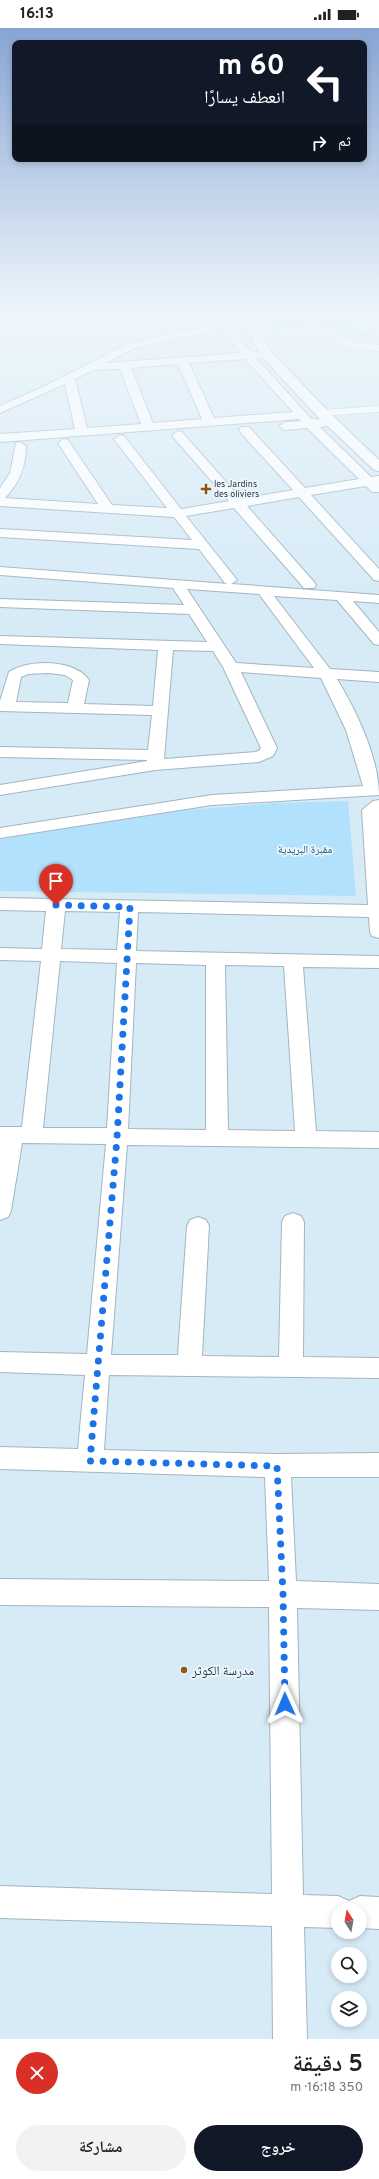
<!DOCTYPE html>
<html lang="ar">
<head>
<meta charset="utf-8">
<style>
  body { margin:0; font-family:Overpass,"Noto Naskh Arabic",sans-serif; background:#f2f2f2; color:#202124; direction:rtl; height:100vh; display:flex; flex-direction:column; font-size:15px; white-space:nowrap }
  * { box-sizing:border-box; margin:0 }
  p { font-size:13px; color:#757577 }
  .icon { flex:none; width:22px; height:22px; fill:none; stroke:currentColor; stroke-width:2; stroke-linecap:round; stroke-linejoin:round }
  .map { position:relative; height:2011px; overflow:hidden; direction:ltr }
  .drawer { display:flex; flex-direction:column; background:#fff; flex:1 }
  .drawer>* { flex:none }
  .top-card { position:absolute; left:12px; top:12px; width:355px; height:122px; border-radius:8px; box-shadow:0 2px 6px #0003; direction:rtl; background:#111827; color:#fff; overflow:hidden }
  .needle { width:26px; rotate:349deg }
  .fabs { position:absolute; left:331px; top:1875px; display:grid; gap:8px }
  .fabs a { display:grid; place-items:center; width:36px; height:36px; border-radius:50%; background:#fff; box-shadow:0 2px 6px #0003; font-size:20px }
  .pin { position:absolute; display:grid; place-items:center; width:34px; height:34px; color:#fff; margin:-41px -17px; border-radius:50% 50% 50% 0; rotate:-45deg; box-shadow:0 0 4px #0007 }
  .pin .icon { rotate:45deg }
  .me { position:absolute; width:44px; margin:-22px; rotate:359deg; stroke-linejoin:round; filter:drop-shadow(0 0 3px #0008) }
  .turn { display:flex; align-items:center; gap:14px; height:84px; padding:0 16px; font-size:18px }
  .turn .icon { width:52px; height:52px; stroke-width:2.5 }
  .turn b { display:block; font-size:28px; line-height:34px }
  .then { display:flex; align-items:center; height:38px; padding:0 16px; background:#0003; gap:8px; font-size:15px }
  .round { display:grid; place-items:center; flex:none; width:42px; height:42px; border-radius:21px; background:#f2f2f2 }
  .headline { display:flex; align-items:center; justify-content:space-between; height:68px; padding:0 16px }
  h1 { font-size:24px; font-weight:600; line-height:30px }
  .cta { display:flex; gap:8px; margin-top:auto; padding:8px 16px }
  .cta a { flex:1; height:46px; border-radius:24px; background:#111827; color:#fff; font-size:16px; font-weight:600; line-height:46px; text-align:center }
  .cta a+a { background:#f2f2f2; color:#202124 }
  .status { display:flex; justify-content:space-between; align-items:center; height:28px; padding:0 20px; background:#fff; direction:ltr }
  .status svg { height:11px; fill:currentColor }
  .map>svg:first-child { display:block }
  .green { fill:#b1e1fc }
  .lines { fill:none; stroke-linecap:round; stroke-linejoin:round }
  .service-casing { stroke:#a2b5c1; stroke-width:7 }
  .minor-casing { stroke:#a2b5c1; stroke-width:2 }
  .tertiary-casing { stroke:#a2b5c1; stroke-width:2 }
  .path { stroke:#8997a0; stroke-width:1.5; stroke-dasharray:1.5 1; stroke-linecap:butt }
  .service { stroke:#fff; stroke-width:6 }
  .minor { fill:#fff; fill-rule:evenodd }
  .tertiary { fill:#fff; fill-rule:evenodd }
  .route { stroke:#1a73e8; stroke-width:7; stroke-dasharray:0 12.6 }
  .poi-dot { fill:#8e560e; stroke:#ebf7fe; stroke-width:1.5 }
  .labels { text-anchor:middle; stroke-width:3.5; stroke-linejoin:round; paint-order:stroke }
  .far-poi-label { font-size:9px; fill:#30383d; stroke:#ebf7fe; text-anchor:start }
  .park-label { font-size:11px; fill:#18526e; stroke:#ebf7fe }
  .near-poi-label { font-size:13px; fill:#30383d; stroke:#ebf7fe; text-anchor:start }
</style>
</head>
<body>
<div class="status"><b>16:13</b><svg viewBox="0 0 49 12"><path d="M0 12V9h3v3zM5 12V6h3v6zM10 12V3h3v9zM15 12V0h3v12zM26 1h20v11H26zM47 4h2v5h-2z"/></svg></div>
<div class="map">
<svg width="379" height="2011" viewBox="0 0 379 2011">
  <rect width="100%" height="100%" fill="#d7ebf7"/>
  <!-- green -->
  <path class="green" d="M265,286H287L306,296L273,303Z
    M304,286H365L371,289L348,295L376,309L363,313L335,298L326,300L304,288Z
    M348,773L356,868L0,863V811L185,782L275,775Z"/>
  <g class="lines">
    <!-- service casing -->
    <g class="service-casing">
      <path id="service" d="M295,286L349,316L379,320
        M322,385L379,381"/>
    </g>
    <!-- minor casing -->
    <g class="minor-casing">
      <path id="minor" d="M220,295L230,297L251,324L262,325L263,327L262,329L256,330L306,385C312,396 324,389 336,391L338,394L336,397L320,399L371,449L379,448V464H372L366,458L311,467L379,541V553L374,552L299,469L247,478L314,554L316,557L314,560H304L234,480L186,488L237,552L231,556L379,567V575L353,573L379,604V617L374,616L337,572L274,568L330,641L379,644V654L337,651C356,682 379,730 379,767L212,777L0,810V800L212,767L363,758L346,702L321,650L241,644L277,720L273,728L259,734L155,742L0,767V757L147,733V732L0,729V719L148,722L152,687L0,683V673L9,644C29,631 74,631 89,652L84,676L153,678L158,622L0,616V608L207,614L189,586L0,579V571L184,577L173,560L0,547V539L228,556L225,555L199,521L0,509V501L192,512L174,489L0,478V460L10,445L16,415L20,414L26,418C26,439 19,455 5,470L98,476L58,415L64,411L68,412L112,477L167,480L114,411L120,407L124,408L181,481L229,473L174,410L172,407L178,403L182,404L241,471L293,462L241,405L239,402L241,399H249L305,460L359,451L307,400L285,402L279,398L285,394L301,393L299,391L0,414V406L75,401L65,356L0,385V378L43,359L127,316ZM220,301L223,302L240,325L106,335L135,320ZM245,331L293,384L214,390L189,335ZM178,336L202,391L153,395L131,340ZM120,341L141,396L87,400L75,351L93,342ZM187,561L259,566L314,640L236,635ZM173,622L213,623L223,639L261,720L260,722L256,724L164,731ZM49,645L65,647L73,652L68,675L16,674L21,649L28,646Z
        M379,772V910L372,908L370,904L369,889L138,884L136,923L379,928V940L303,939L316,1103L379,1104V1120L127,1117L111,1327H178L187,1198L190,1192L198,1189L206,1192L209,1198L202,1328L279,1329L282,1194L285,1188L293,1185L301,1188L304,1194L303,1329L379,1330V1350L109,1347L104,1422L277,1426L379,1425V1449H291L296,1553L379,1556V1582L297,1580L303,1867L338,1868L349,1873L360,1868L379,1869V1901L360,1900V1882H338V1900L304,1899L307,2011H273L272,1898L0,1890V1858L272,1866L269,1579L0,1577V1551L269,1553L265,1449L0,1441V1419L78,1421L85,1347L0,1344V1324L87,1326L106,1116L22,1115L11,1183L8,1189L0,1192V1099H22L41,933L0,932V920L42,921L46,883L0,882V870L368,877L362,782L373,773ZM65,883L120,884L117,922L61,921ZM60,933L117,935L107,1100H43ZM136,935L206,937V1102L128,1101ZM225,937L284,938L295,1103L228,1102Z"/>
    </g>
    <!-- tertiary casing -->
    <g class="tertiary-casing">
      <path id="tertiary" d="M238,286H249L272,325L327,382L379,432V443L374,442L317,388L263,330Z"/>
    </g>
    <!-- path -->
    <path class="path" d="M0,288L15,286"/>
    <!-- service -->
    <use href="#service" class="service"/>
    <!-- minor -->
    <use href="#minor" class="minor"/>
    <!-- tertiary -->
    <use href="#tertiary" class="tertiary"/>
  </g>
  <!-- sky -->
  <linearGradient id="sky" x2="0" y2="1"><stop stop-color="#88a4d3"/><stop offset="0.5" stop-color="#edf6fb"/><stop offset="1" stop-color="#edf6fb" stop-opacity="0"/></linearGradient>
  <rect width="379" height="567" fill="url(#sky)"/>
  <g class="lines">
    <!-- route -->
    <path class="route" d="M56,877L130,879L117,1110L90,1433L277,1438L283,1566L285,1676"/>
  </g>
  <!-- markers -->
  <g class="poi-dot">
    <path d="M204 455h4v4h4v4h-4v4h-4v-4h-4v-4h4z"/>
    <circle cx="184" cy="1642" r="4"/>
  </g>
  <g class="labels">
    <!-- far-poi labels -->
    <g class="far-poi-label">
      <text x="214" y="459">les Jardins<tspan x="214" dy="10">des oliviers</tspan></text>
    </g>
    <!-- park labels -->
    <g class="park-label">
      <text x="305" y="825">مقبرة البريدية</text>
    </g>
    <!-- near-poi labels -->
    <g class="near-poi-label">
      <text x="192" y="1647">مدرسة الكوثر</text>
    </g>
  </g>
</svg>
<div class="fabs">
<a><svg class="needle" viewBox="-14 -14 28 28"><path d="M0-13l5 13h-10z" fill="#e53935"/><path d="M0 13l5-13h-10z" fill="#757577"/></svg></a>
<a><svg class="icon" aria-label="search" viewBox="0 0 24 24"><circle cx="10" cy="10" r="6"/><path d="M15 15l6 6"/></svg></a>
<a><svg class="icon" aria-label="layers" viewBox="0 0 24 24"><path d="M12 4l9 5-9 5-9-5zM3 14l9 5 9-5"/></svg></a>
</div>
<div class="pin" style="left:56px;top:877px;background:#d93025"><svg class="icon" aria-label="arrive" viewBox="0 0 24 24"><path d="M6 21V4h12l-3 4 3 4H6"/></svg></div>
<svg class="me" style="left:285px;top:1676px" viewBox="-20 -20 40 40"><path d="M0-17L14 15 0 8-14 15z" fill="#1a73e8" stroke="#fff" stroke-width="4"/></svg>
<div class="top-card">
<div class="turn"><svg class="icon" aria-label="left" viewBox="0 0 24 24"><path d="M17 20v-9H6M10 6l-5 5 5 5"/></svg><div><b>60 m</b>انعطف يسارًا</div></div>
<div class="then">ثم<svg class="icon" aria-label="right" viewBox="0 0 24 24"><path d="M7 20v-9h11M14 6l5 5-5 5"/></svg></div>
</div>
</div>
<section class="drawer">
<div class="headline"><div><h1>5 دقيقة</h1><p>350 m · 16:18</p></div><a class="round" style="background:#d93025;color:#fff"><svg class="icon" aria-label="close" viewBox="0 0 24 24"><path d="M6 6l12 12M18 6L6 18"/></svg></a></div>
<div class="cta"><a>خروج</a><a>مشاركة</a></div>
</section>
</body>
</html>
